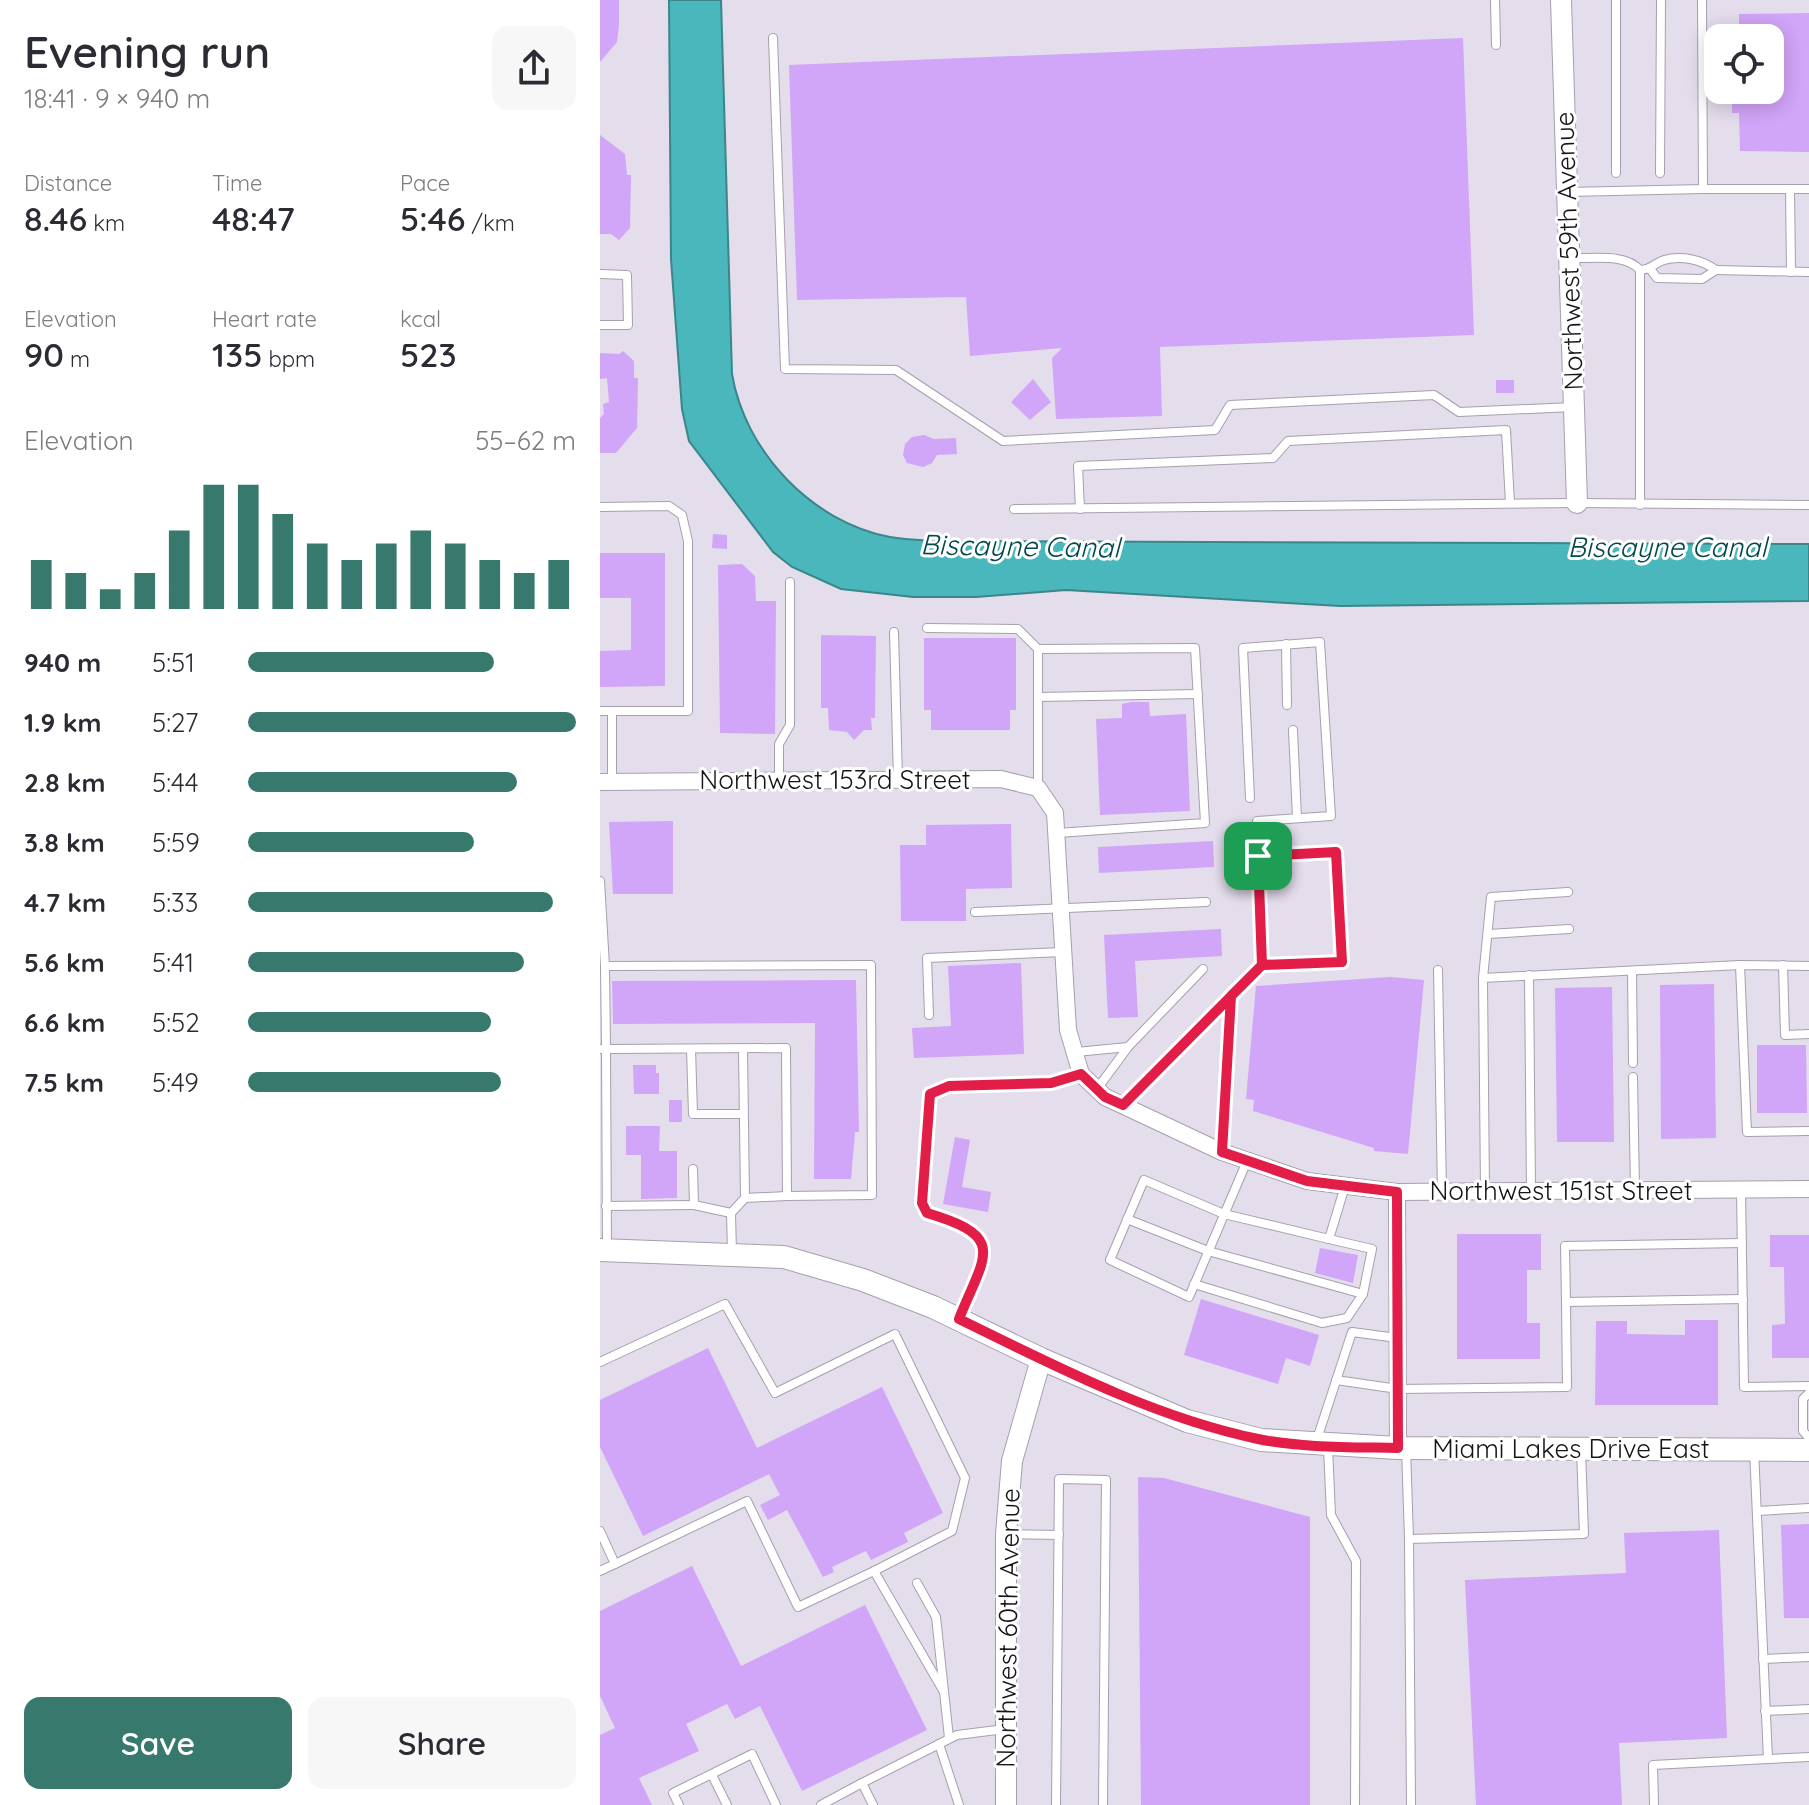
<!DOCTYPE html>
<html lang="en">
<head>
<meta charset="utf-8">
<style>
	body { margin:0; font-family:Quicksand,sans-serif; background:#f7f7f7; color:#2b2b33; height:100vh; display:flex; flex-direction:column; font-size:30px; white-space:nowrap }
	* { box-sizing:border-box; margin:0 }
	p { font-size:26px; color:#7c7c81 }
	.icon { flex:none; width:44px; height:44px; fill:none; stroke:currentColor; stroke-width:2; stroke-linecap:round; stroke-linejoin:round }
	.map { position:relative; flex:1; overflow:hidden }
	.panel { display:flex; flex-direction:column; background:#fff; width:600px }
	.panel>* { flex:none }
	.buttons { position:absolute; left:1104px; top:24px; display:grid; gap:16px }
	.buttons a { display:grid; place-items:center; width:80px; height:80px; border-radius:16px; background:#fff; box-shadow:0 4px 20px #0003; font-size:40px }
	.pin { position:absolute; display:grid; place-items:center; width:68px; height:68px; color:#fff; margin:-34px; border-radius:16px; box-shadow:0 4px 12px #0006 }
	.round { display:grid; place-items:center; flex:none; width:84px; height:84px; border-radius:16px; background:#f7f7f7 }
	.overview { display:flex; align-items:center; justify-content:space-between; height:136px; padding:0 24px }
	h1 { font-size:44px; font-weight:600; line-height:60px }
	.metrics { display:grid; grid-template-columns:repeat(3,1fr); gap:12px; height:136px; padding:8px 24px }
	.metrics div { display:grid; align-content:center }
	.metrics b { font-size:34px; font-weight:600 }
	.metrics small { font-size:22px; font-weight:400 }
	.metrics p { font-size:22px }
	.chart { height:224px; padding:16px 24px }
	.chart p { display:flex; justify-content:space-between }
	.chart svg { width:100%; height:144px; margin-top:8px; stroke:#377a6d; stroke-width:6 }
	.cta { display:flex; gap:16px; margin-top:auto; padding:16px 24px }
	.cta a { flex:1; height:92px; border-radius:16px; background:#377a6d; color:#fff; font-size:32px; font-weight:600; line-height:92px; text-align:center }
	.cta a+a { background:#f7f7f7; color:#2b2b33 }
	ul { padding:0 24px; list-style:none; font-size:26px }
	li { display:grid; grid-template-columns:128px 96px 1fr; align-items:center; height:60px }
	li i { height:20px; border-radius:10px; background:#377a6d }
	main { display:flex; flex:1; min-height:0 }
	.map>svg:first-child { display:block }
	.water { fill:#49b7bb; stroke:#3a868a; stroke-width:2 }
	.building { fill:#d1a5f8 }
	.lines { fill:none; stroke-linecap:round; stroke-linejoin:round }
	.service-casing { stroke:#a69fad; stroke-width:10 }
	.minor-casing { stroke:#a69fad; stroke-width:18 }
	.tertiary-casing { stroke:#a69fad; stroke-width:22 }
	.secondary-casing { stroke:#a69fad; stroke-width:24 }
	.service { stroke:#fff; stroke-width:8 }
	.minor { stroke:#fff; stroke-width:16 }
	.tertiary { stroke:#fff; stroke-width:20 }
	.secondary { stroke:#fff; stroke-width:22 }
	.route-casing { stroke:#fff; stroke-width:16 }
	.route { stroke:#e11d48; stroke-width:10 }
	.labels { text-anchor:middle; stroke-width:6; stroke-linejoin:round; paint-order:stroke }
	.street-label { font-size:26px; fill:#161419; stroke:#fff }
	.water-label { font-size:28px; font-style:italic; fill:#03494b; stroke:#fff }
</style>
</head>
<body>
<main>
<section class="panel">
<div class="overview"><div><h1>Evening run</h1><p>18:41 · 9 × 940 m</p></div><a class="round"><svg class="icon" aria-label="share" viewBox="0 0 24 24"><path d="M12 15V3M7 8l5-5 5 5M5 13v7h14v-7"/></svg></a></div>
<div class="metrics">
<div><p>Distance</p><b>8.46<small> km</small></b></div>
<div><p>Time</p><b>48:47</b></div>
<div><p>Pace</p><b>5:46<small> /km</small></b></div>
</div>
<div class="metrics">
<div><p>Elevation</p><b>90<small> m</small></b></div>
<div><p>Heart rate</p><b>135<small> bpm</small></b></div>
<div><p>kcal</p><b>523</b></div>
</div>
<div class="chart"><p><span>Elevation</span>55–62 m</p>
<svg viewBox="0 0 160 44" preserveAspectRatio="none"><path d="M5 44V29M15 44V33M25 44V38M35 44V33M45 44V20M55 44V6M65 44V6M75 44V15M85 44V24M95 44V29M105 44V24M115 44V20M125 44V24M135 44V29M145 44V33M155 44V29"/></svg>
</div>
<ul>
<li><b>940 m</b>5:51<i style="width:75%"></i></li>
<li><b>1.9 km</b>5:27<i style="width:100%"></i></li>
<li><b>2.8 km</b>5:44<i style="width:82%"></i></li>
<li><b>3.8 km</b>5:59<i style="width:69%"></i></li>
<li><b>4.7 km</b>5:33<i style="width:93%"></i></li>
<li><b>5.6 km</b>5:41<i style="width:84%"></i></li>
<li><b>6.6 km</b>5:52<i style="width:74%"></i></li>
<li><b>7.5 km</b>5:49<i style="width:77%"></i></li>
</ul>
<div class="cta"><a>Save</a><a>Share</a></div>
</section>
<div class="map">
<svg width="1209" height="1805" viewBox="0 0 1209 1805">
	<rect width="100%" height="100%" fill="#e4ddec"/>
	<!-- water -->
	<path class="water" d="M 69,0 L 121,0 L 132,374 C 145,451 211,522 290,537 C 306,540 323,540 340,541 L 1209,544 L 1209,601 L 740,606 L 466,590 L 376,597 L 313,597 L 241,589 L 192,567 L 173,552 L 89,441 L 82,409 L 71,259 Z"/>
	<!-- building -->
	<g class="building">
		<path d="M 0,0 L 19,0 L 19,25 L 17,42 L 0,62 Z"/>
		<path d="M 1209,13 L 1209,152 L 1140,151 L 1139,113 L 1132,113 L 1132,90 L 1170,90 L 1170,38 L 1139,38 L 1139,14 Z"/>
		<path d="M 863,38 L 874,335 L 560,347 L 562,416 L 456,419 L 452,358 L 462,348 L 370,356 L 366,297 L 197,300 L 189,65 Z"/>
		<path d="M 0,135 L 25,154 L 27,175 L 31,175 L 30,228 L 19,240 L 11,234 L 0,234 Z"/>
		<path d="M 23,351 L 34,361 L 34,378 L 38,378 L 37,428 L 16,453 L 0,453 L 0,418 L 4,414 L 3,404 L 9,402 L 7,378 L 0,379 L 0,353 L 19,354 Z"/>
		<path d="M 433,379 L 451,402 L 430,420 L 411,402 Z"/>
		<rect x="896" y="380" width="18" height="13"/>
		<path d="M 324,435 L 334,439 L 356,438 L 357,454 L 337,455 L 332,463 L 323,467 L 307,463 L 303,455 L 305,444 L 312,437 Z"/>
		<path d="M 113,534 L 127,535 L 127,549 L 112,548 Z"/>
		<path d="M 0,553 L 65,553 L 65,686 L 0,687 L 0,651 L 31,650 L 31,598 L 0,598 Z"/>
		<path d="M 142,564 L 155,576 L 156,601 L 176,601 L 175,734 L 120,733 L 118,565 Z"/>
		<path d="M 221,635 L 276,636 L 275,718 L 271,718 L 272,730 L 264,730 L 254,740 L 247,732 L 229,730 L 228,708 L 221,708 Z"/>
		<path d="M 324,638 L 416,638 L 416,710 L 410,710 L 410,730 L 331,730 L 331,710 L 324,710 Z"/>
		<path d="M 531,702 L 549,702 L 550,716 L 586,714 L 590,811 L 500,815 L 496,719 L 522,718 L 522,704 Z"/>
		<path d="M 73,821 L 73,894 L 13,894 L 9,822 Z"/>
		<path d="M 411,824 L 412,888 L 366,889 L 366,921 L 301,921 L 300,845 L 326,845 L 326,825 Z"/>
		<path d="M 613,841 L 614,867 L 499,873 L 498,847 Z"/>
		<path d="M 621,929 L 622,956 L 535,961 L 538,1017 L 508,1018 L 504,935 Z"/>
		<path d="M 421,963 L 424,1054 L 314,1058 L 312,1028 L 351,1026 L 348,966 Z"/>
		<path d="M 790,977 L 824,980 L 808,1154 L 774,1151 L 774,1148 L 653,1111 L 654,1100 L 646,1099 L 656,986 Z"/>
		<path d="M 256,980 L 259,1132 L 255,1132 L 251,1179 L 214,1179 L 215,1023 L 13,1024 L 12,981 Z"/>
		<path d="M 1114,984 L 1116,1138 L 1061,1139 L 1060,985 Z"/>
		<path d="M 1012,987 L 1014,1142 L 957,1142 L 955,988 Z"/>
		<path d="M 1157,1045 L 1206,1045 L 1207,1113 L 1157,1113 Z"/>
		<path d="M 33,1065 L 56,1065 L 56,1073 L 59,1073 L 59,1094 L 34,1094 Z"/>
		<rect x="69" y="1100" width="13" height="22"/>
		<path d="M 26,1126 L 60,1126 L 59,1151 L 77,1151 L 77,1198 L 41,1199 L 41,1155 L 26,1155 Z"/>
		<path d="M 355,1137 L 370,1140 L 362,1187 L 391,1192 L 388,1212 L 343,1204 Z"/>
		<path d="M 857,1234 L 941,1234 L 941,1270 L 927,1270 L 927,1323 L 940,1323 L 940,1359 L 857,1359 Z"/>
		<path d="M 1170,1235 L 1209,1235 L 1209,1358 L 1172,1358 L 1172,1325 L 1185,1324 L 1184,1267 L 1170,1267 Z"/>
		<path d="M 720,1248 L 758,1255 L 753,1283 L 715,1273 Z"/>
		<path d="M 601,1299 L 719,1335 L 710,1366 L 686,1358 L 678,1384 L 584,1355 Z"/>
		<path d="M 1085,1320 L 1118,1320 L 1118,1405 L 995,1405 L 996,1321 L 1027,1321 L 1027,1334 L 1085,1335 Z"/>
		<path d="M 108,1348 L 157,1448 L 282,1387 L 343,1513 L 304,1533 L 308,1542 L 271,1560 L 266,1551 L 232,1567 L 234,1572 L 223,1577 L 187,1510 L 168,1520 L 160,1505 L 180,1495 L 169,1474 L 43,1536 L 0,1447 L 0,1400 Z"/>
		<path d="M 538,1477 L 564,1478 L 710,1517 L 710,1805 L 541,1805 Z"/>
		<path d="M 1209,1524 L 1209,1618 L 1184,1618 L 1181,1525 Z"/>
		<path d="M 1119,1530 L 1127,1738 L 1019,1743 L 1022,1805 L 876,1805 L 865,1580 L 1026,1573 L 1024,1533 Z"/>
		<path d="M 92,1566 L 141,1666 L 265,1605 L 327,1730 L 202,1791 L 160,1706 L 135,1719 L 127,1704 L 86,1724 L 99,1751 L 39,1778 L 52,1805 L 0,1805 L 0,1735 L 15,1728 L 0,1696 L 0,1611 Z"/>
	</g>
	<g class="lines">
		<defs>
			<g id="service">
				<path d="M 895,0 L 896,45"/>
				<path d="M 1016,0 L 1016,173"/>
				<path d="M 1102,0 L 1103,189 L 1209,189"/>
				<path d="M 173,38 L 185,369 L 296,370 L 403,441 L 615,430 L 630,405 L 834,395 L 859,412 L 973,407"/>
				<path d="M 1060,173 L 1061,0"/>
				<path d="M 1190,189 L 1191,272"/>
				<path d="M 968,192 L 1103,189"/>
				<path d="M 972,258 C 993,259 1025,253 1040,270 L 1040,505"/>
				<path d="M 1040,270 C 1051,270 1054,263 1064,260 C 1082,255 1102,260 1116,270 L 1102,279 L 1057,278 L 1051,270"/>
				<path d="M 1116,270 L 1209,272"/>
				<path d="M 0,274 L 27,275 L 28,325 L 0,325"/>
				<path d="M 0,507 L 69,506 L 82,515 L 88,541 L 88,711 L 0,711"/>
				<path d="M 414,509 L 977,503 L 1209,505"/>
				<path d="M 480,509 L 478,466 L 673,458 L 688,441 L 906,430 L 910,503"/>
				<path d="M 327,628 L 418,629 L 438,649"/>
				<path d="M 294,632 L 298,779"/>
				<path d="M 686,644 L 687,705"/>
				<path d="M 438,697 L 598,694"/>
				<path d="M 12,711 L 12,782"/>
				<path d="M 693,730 L 697,818"/>
				<path d="M 179,780 L 179,744 L 190,725 L 190,582"/>
				<path d="M 438,788 L 438,649 L 595,648 L 605,823 L 457,833"/>
				<path d="M 658,856 L 736,852 L 742,962 L 662,965"/>
				<path d="M 0,881 L 5,966"/>
				<path d="M 375,912 L 606,902"/>
				<path d="M 888,934 L 969,929"/>
				<path d="M 1140,965 L 1147,1132 L 1209,1131"/>
				<path d="M 1183,965 L 1185,1035 L 1209,1034"/>
				<path d="M 838,970 L 842,1192"/>
				<path d="M 1032,971 L 1033,1063"/>
				<path d="M 929,975 L 931,1191"/>
				<path d="M 883,978 L 891,897 L 968,892"/>
				<path d="M 329,1015 L 327,958 L 463,952"/>
				<path d="M 0,1049 L 6,1049 L 5,966 L 271,965 L 272,1195 L 187,1196 L 186,1048 L 6,1049 L 7,1250"/>
				<path d="M 91,1049 L 93,1114 L 143,1114"/>
				<path d="M 476,1052 L 528,1047 L 603,969"/>
				<path d="M 1033,1077 L 1035,1190"/>
				<path d="M 497,1089 L 528,1047"/>
				<path d="M 523,1105 L 662,965 L 657,821 L 731,816 L 720,642 L 643,648 L 650,798"/>
				<path d="M 622,1151 L 631,997"/>
				<path d="M 647,1161 L 589,1297 L 510,1260 L 544,1180 L 624,1214 L 729,1239 L 745,1186"/>
				<path d="M 93,1169 L 94,1205 L 131,1213"/>
				<path d="M 1141,1190 L 1144,1387 L 1209,1386"/>
				<path d="M 885,1191 L 883,978 L 1140,965 L 1209,966"/>
				<path d="M 145,1198 L 187,1196"/>
				<path d="M 6,1206 L 94,1205"/>
				<path d="M 527,1219 L 608,1251 L 763,1294 L 747,1318 L 722,1323 L 594,1284"/>
				<path d="M 729,1239 L 772,1249 L 763,1294"/>
				<path d="M 1142,1243 L 965,1246 L 966,1302 L 1143,1299"/>
				<path d="M 132,1253 L 131,1213 L 145,1198 L 143,1049"/>
				<path d="M 360,1317 C 385,1252 407,1237 327,1213 L 322,1203 L 330,1094 L 349,1086 L 451,1083 L 481,1074"/>
				<path d="M 0,1362 L 125,1304 L 175,1393 L 295,1334 L 365,1478 L 352,1531 L 274,1571 L 344,1692"/>
				<path d="M 736,1380 L 798,1389 L 967,1387 L 966,1302"/>
				<path d="M 1209,1393 L 1203,1399 L 1203,1431 L 1209,1438"/>
				<path d="M 717,1439 L 752,1332 L 797,1338"/>
				<path d="M 728,1447 L 731,1515 L 756,1561 L 755,1805"/>
				<path d="M 806,1448 L 809,1539 L 984,1534 L 981,1450"/>
				<path d="M 1154,1450 L 1168,1759 L 1209,1757"/>
				<path d="M 1157,1511 L 1209,1508"/>
				<path d="M 0,1531 L 15,1564 L 0,1571"/>
				<path d="M 407,1534 L 459,1535"/>
				<path d="M 809,1539 L 811,1805"/>
				<path d="M 15,1564 L 147,1501 L 198,1607 L 274,1571"/>
				<path d="M 317,1583 L 336,1617 L 349,1738"/>
				<path d="M 1163,1659 L 1209,1657"/>
				<path d="M 1165,1711 L 1209,1709"/>
				<path d="M 339,1744 L 359,1805"/>
				<path d="M 112,1775 L 127,1805"/>
				<path d="M 79,1805 L 73,1793 L 152,1754 L 176,1805"/>
				<path d="M 221,1805 L 262,1783"/>
				<path d="M 273,1805 L 262,1783 L 357,1735 L 405,1729"/>
				<path d="M 456,1805 L 459,1479 L 506,1480 L 503,1805"/>
				<path d="M 1054,1805 L 1053,1765 L 1168,1759"/>
			</g>
			<g id="minor">
				<path d="M 0,782 L 401,779 L 438,788 L 455,813 L 468,1030 L 481,1074 L 505,1097 L 622,1152 L 707,1181 L 797,1192 L 1209,1189"/>
				<path d="M 797,1192 L 798,1448"/>
			</g>
			<g id="tertiary">
				<path d="M 961,0 L 977,503"/>
				<path d="M 406,1805 L 406,1534 L 412,1461 L 441,1359"/>
			</g>
			<path id="secondary" d="M 0,1250 L 184,1257 L 263,1280 L 333,1307 L 441,1359 L 587,1421 L 661,1440 L 798,1448 L 1209,1450"/>
		</defs>
		<!-- service casing -->
		<use href="#service" class="service-casing"/>
		<!-- minor casing -->
		<use href="#minor" class="minor-casing"/>
		<!-- tertiary casing -->
		<use href="#tertiary" class="tertiary-casing"/>
		<!-- secondary casing -->
		<use href="#secondary" class="secondary-casing"/>
		<!-- service -->
		<use href="#service" class="service"/>
		<!-- minor -->
		<use href="#minor" class="minor"/>
		<!-- tertiary -->
		<use href="#tertiary" class="tertiary"/>
		<!-- secondary -->
		<use href="#secondary" class="secondary"/>
	</g>
	<g class="lines">
		<defs>
			<path id="route" d="M 658,856 L 662,965 L 523,1105 L 505,1097 L 481,1074 L 451,1083 L 349,1086 L 330,1094 L 322,1203 L 327,1213 C 408,1237 385,1254 359,1319 C 455,1366 553,1417 658,1439 C 703,1448 752,1447 798,1448 L 797,1192 L 707,1181 L 622,1152 L 631,996 L 662,965 L 742,962 L 736,852 L 658,856"/>
		</defs>
		<!-- route casing -->
		<use href="#route" class="route-casing"/>
		<!-- route -->
		<use href="#route" class="route"/>
	</g>
	<g class="labels">
		<!-- street labels -->
		<g class="street-label">
			<text transform="translate(969 251) rotate(-92)" y="9">Northwest 59th Avenue</text>
			<text x="235" y="789">Northwest 153rd Street</text>
			<text x="961" y="1200">Northwest 151st Street</text>
			<text x="971" y="1458">Miami Lakes Drive East</text>
			<text transform="translate(408 1628) rotate(-89)" y="9">Northwest 60th Avenue</text>
		</g>
		<!-- water labels -->
		<g class="water-label">
			<text transform="translate(420 546) rotate(1)" y="10">Biscayne Canal</text>
			<text x="1067" y="557">Biscayne Canal</text>
		</g>
	</g>
</svg>
<div class="buttons">
<a><svg class="icon" aria-label="locate" viewBox="0 0 24 24"><circle cx="12" cy="12" r="6"/><path d="M12 2v4M12 18v4M2 12h4M18 12h4"/></svg></a>
</div>
<div class="pin" style="left:658px;top:856px;background:#1e9e55"><svg class="icon" aria-label="arrive" viewBox="0 0 24 24"><path d="M6 21V4h12l-3 4 3 4H6"/></svg></div>
</div>
</main>
</body>
</html>
